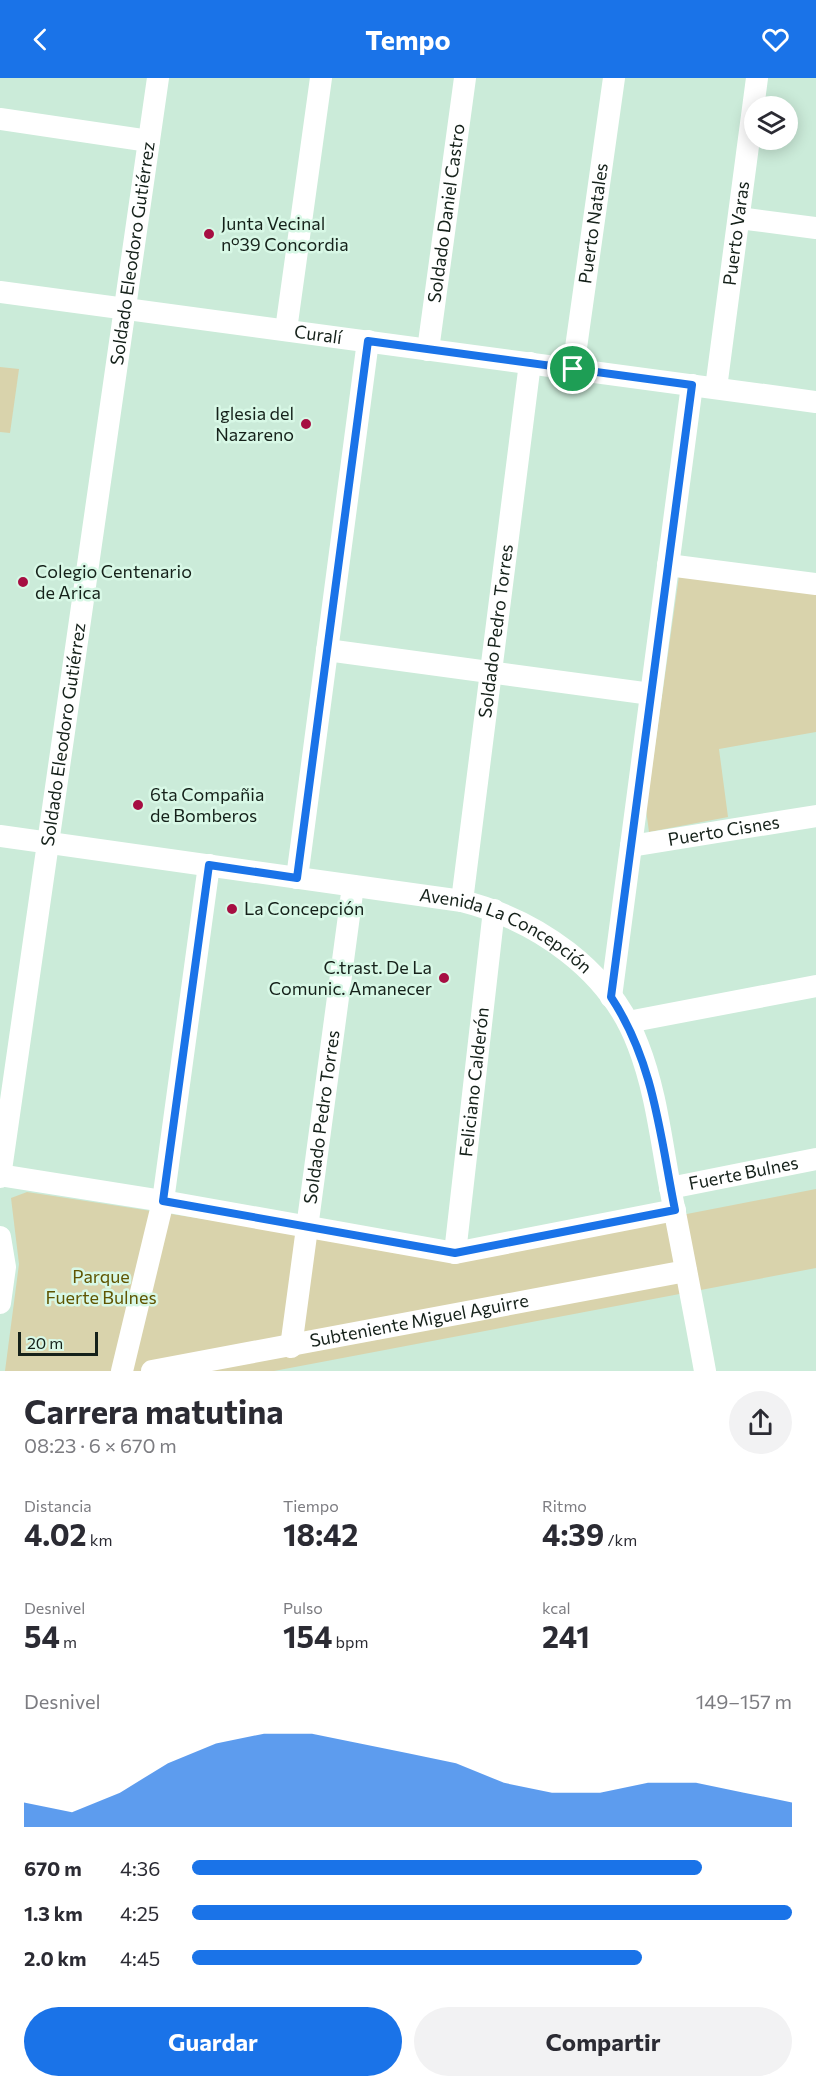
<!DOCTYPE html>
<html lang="es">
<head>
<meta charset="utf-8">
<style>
	body { margin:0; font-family:Commissioner,sans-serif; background:#f2f2f3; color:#2b2b33; height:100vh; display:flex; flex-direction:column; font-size:22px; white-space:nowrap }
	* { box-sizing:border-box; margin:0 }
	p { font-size:20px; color:#7c7c81 }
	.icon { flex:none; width:33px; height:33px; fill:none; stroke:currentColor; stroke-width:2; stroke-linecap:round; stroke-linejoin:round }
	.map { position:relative; height:1293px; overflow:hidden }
	.details { display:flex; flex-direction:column; background:#fff; flex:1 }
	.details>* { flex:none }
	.controls { position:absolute; left:744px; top:18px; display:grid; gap:12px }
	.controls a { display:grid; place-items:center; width:54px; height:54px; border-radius:50%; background:#fff; box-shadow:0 3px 15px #0003; font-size:30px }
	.scale { position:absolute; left:18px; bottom:15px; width:80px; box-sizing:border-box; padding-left:6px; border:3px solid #15211a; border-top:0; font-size:16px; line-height:21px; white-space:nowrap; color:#15211a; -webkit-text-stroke:4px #d8f8e6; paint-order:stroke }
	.pin { position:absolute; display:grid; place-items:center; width:51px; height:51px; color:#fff; margin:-26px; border:3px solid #fff; border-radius:50%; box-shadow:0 2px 6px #0007 }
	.round { display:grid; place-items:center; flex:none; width:63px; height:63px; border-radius:32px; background:#f2f2f3 }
	.headline { display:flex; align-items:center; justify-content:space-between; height:102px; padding:0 24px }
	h1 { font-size:33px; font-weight:700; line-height:45px }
	.figures { display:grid; grid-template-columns:repeat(3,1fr); gap:9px; height:102px; padding:6px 24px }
	.figures div { display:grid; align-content:center }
	.figures b { font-size:30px; font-weight:700 }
	.figures small { font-size:16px; font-weight:400 }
	.figures p { font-size:16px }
	.chart { height:168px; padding:12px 24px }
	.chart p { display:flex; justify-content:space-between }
	.chart svg { width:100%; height:108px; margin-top:6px; fill:#1a73e8; opacity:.7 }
	.primary-button { display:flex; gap:12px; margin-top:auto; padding:12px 24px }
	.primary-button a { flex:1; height:69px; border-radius:36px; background:#1a73e8; color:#fff; font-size:24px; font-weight:700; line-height:69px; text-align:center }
	.primary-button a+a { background:#f2f2f3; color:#2b2b33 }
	ul { padding:0 24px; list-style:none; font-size:20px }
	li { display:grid; grid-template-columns:96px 72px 1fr; align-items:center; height:45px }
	li i { height:15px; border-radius:8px; background:#1a73e8 }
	header { display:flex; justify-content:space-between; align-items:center; height:78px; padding:0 24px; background:#1a73e8; color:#fff; font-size:27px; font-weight:700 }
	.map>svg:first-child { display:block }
	.green { fill:#d9d3ac }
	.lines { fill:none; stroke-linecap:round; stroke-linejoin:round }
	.street { stroke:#fff; stroke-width:22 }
	.route-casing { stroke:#fff; stroke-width:12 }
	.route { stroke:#1a73e8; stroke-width:8 }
	.poi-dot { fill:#a60e42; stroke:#d8f8e6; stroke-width:2 }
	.labels { text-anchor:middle; stroke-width:5; stroke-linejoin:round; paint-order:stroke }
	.street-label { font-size:18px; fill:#15211a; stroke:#d8f8e6 }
	.poi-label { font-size:18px; fill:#15211a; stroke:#d8f8e6; text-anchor:start }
	.park-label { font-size:18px; fill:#5f5401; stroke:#d8f8e6 }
</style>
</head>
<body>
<header><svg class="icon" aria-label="back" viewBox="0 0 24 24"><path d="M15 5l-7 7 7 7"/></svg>Tempo<svg class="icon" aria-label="heart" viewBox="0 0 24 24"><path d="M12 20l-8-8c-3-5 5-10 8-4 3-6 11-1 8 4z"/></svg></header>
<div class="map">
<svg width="816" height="1293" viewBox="0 0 816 1293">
	<rect width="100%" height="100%" fill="#cbebd9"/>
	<!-- green -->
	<g class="green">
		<path d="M 0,289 L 19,291 L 10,355 L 0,354 Z"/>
		<path d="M 679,498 L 816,516 L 816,654 L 719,671 L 728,739 L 649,754 L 646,732 Z"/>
		<path d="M 816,1111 L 816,1190 L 274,1293 L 5,1293 L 19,1186 L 11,1120 L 27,1114 L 460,1180 Z"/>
	</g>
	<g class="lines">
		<!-- street -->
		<g class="street">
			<path d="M 0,41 L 149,63"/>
			<path d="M 739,140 L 816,150"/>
			<path id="s1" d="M 0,214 L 816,324"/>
			<path d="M 286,252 L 321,0"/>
			<path id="s2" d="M 428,272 L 465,0"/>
			<path id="s3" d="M 573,291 L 614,0"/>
			<path id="s4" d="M 716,310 L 757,0"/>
			<path d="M 668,487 L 816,506"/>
			<path d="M 327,572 L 651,616"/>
			<path id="s5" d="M 0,758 L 462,823 C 537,842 610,892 638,967 C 656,1013 661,1062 670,1109 C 682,1171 694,1232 705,1293"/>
			<path id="s6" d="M 631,768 L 816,738"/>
			<path d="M 297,800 L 368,263"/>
			<path id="s7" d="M 462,823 L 530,285"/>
			<path d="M 611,919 L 692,307"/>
			<path d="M 628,944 L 816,908"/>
			<path d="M 0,1097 L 163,1123 L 455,1175 L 675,1132"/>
			<path id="s8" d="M 0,1099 L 158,0"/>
			<path id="s9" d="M 670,1110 L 816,1081"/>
			<path d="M 0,1159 L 5,1189 L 0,1225"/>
			<path id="s10" d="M 455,1175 L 494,832"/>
			<path id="s11" d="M 291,1269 L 353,808"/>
			<path d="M 122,1293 L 163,1123 L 209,787"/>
			<path id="s12" d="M 152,1293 L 686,1193"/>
		</g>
	</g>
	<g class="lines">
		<defs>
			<path id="route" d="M 368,263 L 692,307 L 611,919 C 654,984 660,1057 675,1132 L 455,1175 L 163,1123 L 209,787 L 297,800 Z"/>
		</defs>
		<!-- route casing -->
		<use href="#route" class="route-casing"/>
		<!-- route -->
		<use href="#route" class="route"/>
	</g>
	<!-- markers -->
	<g class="poi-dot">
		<circle cx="209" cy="156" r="6"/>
		<circle cx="306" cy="346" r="6"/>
		<circle cx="23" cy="504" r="6"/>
		<circle cx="138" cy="727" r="6"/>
		<circle cx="232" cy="831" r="6"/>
		<circle cx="444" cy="900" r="6"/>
	</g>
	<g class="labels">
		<!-- street labels -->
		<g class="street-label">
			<text dy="6" stroke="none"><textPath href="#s2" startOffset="138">Soldado Daniel Castro</textPath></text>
			<text dy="6" stroke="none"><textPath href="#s3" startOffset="147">Puerto Natales</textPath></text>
			<text dy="6" stroke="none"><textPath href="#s4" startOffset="156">Puerto Varas</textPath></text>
			<text dy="6" stroke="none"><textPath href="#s8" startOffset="933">Soldado Eleodoro Gutiérrez</textPath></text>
			<text dy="6" stroke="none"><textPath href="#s1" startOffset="321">Curalí</textPath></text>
			<text dy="6" stroke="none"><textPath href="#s7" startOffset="272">Soldado Pedro Torres</textPath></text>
			<text dy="6" stroke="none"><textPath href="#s8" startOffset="447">Soldado Eleodoro Gutiérrez</textPath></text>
			<text dy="6" stroke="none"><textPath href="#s6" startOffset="94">Puerto Cisnes</textPath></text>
			<text dy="6" stroke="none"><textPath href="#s5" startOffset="518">Avenida La Concepción</textPath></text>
			<text dy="6" stroke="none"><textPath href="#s10" startOffset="172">Feliciano Calderón</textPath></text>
			<text dy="6" stroke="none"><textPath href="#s11" startOffset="232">Soldado Pedro Torres</textPath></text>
			<text dy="6" stroke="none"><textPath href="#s9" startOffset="75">Fuerte Bulnes</textPath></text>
			<text dy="6" stroke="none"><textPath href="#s12" startOffset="272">Subteniente Miguel Aguirre</textPath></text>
		</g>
		<!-- poi labels -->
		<g class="poi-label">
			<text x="221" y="152">Junta Vecinal<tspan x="221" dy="21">n°39 Concordia</tspan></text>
			<text x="294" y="342" text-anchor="end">Iglesia del<tspan x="294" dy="21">Nazareno</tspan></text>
			<text x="35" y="500">Colegio Centenario<tspan x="35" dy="21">de Arica</tspan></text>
			<text x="150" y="723">6ta Compañia<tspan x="150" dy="21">de Bomberos</tspan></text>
			<text x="244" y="837">La Concepción</text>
			<text x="432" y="896" text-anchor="end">C.trast. De La<tspan x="432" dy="21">Comunic. Amanecer</tspan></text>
		</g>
		<!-- park labels -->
		<g class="park-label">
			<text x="101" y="1205">Parque<tspan x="101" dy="21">Fuerte Bulnes</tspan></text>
		</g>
	</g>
</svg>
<div class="controls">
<a><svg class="icon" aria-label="layers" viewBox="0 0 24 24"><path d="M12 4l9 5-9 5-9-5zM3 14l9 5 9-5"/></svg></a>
</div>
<div class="scale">20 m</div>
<div class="pin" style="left:573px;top:291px;background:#1e9e55"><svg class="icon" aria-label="arrive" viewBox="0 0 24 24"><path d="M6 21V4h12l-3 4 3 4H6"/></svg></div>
</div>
<section class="details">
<div class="headline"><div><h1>Carrera matutina</h1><p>08:23 · 6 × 670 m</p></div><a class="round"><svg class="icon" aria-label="share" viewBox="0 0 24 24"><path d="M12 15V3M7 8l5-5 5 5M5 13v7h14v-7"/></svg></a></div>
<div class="figures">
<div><p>Distancia</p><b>4.02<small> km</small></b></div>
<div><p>Tiempo</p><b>18:42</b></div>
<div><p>Ritmo</p><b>4:39<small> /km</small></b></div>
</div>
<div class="figures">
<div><p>Desnivel</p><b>54<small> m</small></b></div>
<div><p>Pulso</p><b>154<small> bpm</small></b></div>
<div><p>kcal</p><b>241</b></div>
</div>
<div class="chart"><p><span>Desnivel</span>149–157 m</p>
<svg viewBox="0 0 160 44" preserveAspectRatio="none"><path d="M0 44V34L10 38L20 30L30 18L40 10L50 6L60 6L70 10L80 14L90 18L100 26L110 30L120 30L130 26L140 26L150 30L160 34V44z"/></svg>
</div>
<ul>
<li><b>670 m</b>4:36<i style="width:85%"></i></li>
<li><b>1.3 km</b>4:25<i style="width:100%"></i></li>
<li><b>2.0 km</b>4:45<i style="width:75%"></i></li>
</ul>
<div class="primary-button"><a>Guardar</a><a>Compartir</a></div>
</section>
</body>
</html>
